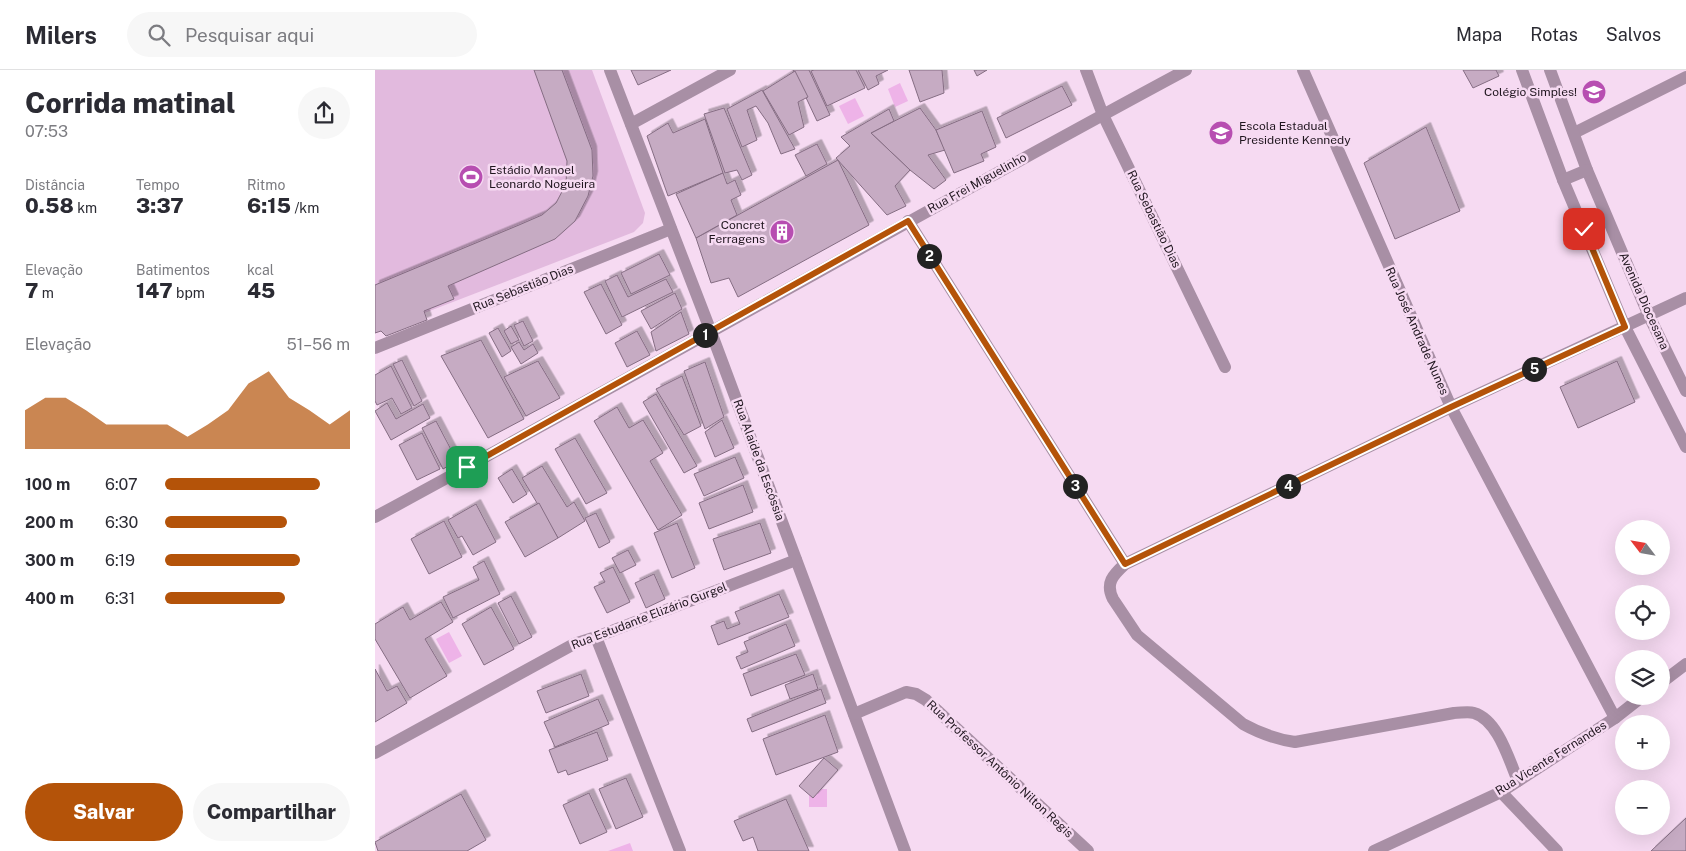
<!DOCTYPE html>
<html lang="pt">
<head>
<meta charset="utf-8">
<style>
	body { margin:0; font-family:"Public Sans",sans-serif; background:#f7f7f7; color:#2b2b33; height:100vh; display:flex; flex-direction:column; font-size:19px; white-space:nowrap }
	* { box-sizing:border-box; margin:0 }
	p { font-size:16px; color:#7c7c81 }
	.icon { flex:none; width:28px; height:28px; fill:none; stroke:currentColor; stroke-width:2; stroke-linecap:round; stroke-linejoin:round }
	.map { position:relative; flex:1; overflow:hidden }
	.drawer { display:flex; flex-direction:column; background:#fff; width:375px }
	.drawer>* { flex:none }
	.needle { width:32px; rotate:301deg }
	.buttons { position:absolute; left:1240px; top:450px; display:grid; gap:10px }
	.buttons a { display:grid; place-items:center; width:55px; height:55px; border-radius:50%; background:#fff; box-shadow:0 5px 20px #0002; font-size:25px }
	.pin { position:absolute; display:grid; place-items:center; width:42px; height:42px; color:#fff; margin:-21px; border-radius:10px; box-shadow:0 2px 8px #0006 }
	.km { position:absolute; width:25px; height:25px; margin:-12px; border-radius:50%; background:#222; color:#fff; font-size:14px; line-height:25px; text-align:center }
	.round { display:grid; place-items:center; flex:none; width:52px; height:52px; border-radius:26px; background:#f7f7f7 }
	.headline { display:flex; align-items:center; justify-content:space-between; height:85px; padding:0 25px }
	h1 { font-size:28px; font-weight:800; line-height:38px }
	.stats { display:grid; grid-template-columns:repeat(3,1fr); gap:8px; height:85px; padding:5px 25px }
	.stats div { display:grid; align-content:center }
	.stats b { font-size:21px; font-weight:800 }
	.stats small { font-size:14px; font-weight:400 }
	.stats p { font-size:14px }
	.chart { height:140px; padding:10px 25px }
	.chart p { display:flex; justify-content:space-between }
	.chart svg { width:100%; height:90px; margin-top:5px; fill:#b45309; opacity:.7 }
	.cta { display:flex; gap:10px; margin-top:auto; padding:10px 25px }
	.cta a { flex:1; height:58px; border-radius:30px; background:#b45309; color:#fff; font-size:20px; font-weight:800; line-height:58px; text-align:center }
	.cta a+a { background:#f7f7f7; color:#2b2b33 }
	ul { padding:0 25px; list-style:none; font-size:16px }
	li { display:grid; grid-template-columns:80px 60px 1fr; align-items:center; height:38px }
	li i { height:12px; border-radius:6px; background:#b45309 }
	header { display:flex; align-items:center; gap:30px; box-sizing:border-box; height:70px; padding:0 25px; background:#fff; border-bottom:1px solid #e1e1e2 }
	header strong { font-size:24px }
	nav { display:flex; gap:28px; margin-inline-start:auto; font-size:18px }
	.search { width:350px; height:45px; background:#f7f7f7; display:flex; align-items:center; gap:12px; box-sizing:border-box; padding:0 18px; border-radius:28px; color:#7c7c81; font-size:19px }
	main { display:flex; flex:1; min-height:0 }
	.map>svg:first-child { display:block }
	.green { fill:#e2bade }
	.water { fill:#eeb3e8 }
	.building { fill:#c6abc3; stroke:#856d83; filter:url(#shadow) }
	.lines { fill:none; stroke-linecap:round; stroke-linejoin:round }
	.minor { stroke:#a88fa5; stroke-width:12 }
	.tertiary { stroke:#a88fa5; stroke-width:12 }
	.route-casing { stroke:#fff; stroke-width:10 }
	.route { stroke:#b45309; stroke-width:6 }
	.labels { text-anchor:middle; stroke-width:5; stroke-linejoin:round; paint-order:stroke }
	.poi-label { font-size:12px; fill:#20161f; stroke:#f6daf2; text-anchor:end }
	.street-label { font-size:12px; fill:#20161f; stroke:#f6daf2 }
</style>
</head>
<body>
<header>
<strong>Milers</strong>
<div class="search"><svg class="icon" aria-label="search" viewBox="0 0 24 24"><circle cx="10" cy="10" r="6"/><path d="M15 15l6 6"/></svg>Pesquisar aqui</div>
<nav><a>Mapa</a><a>Rotas</a><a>Salvos</a></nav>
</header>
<main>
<section class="drawer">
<div class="headline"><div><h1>Corrida matinal</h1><p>07:53</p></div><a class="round"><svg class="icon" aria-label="share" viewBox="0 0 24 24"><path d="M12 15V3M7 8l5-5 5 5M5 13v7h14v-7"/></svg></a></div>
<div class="stats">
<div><p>Distância</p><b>0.58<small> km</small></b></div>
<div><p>Tempo</p><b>3:37</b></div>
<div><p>Ritmo</p><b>6:15<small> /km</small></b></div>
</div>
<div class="stats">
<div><p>Elevação</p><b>7<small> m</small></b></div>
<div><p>Batimentos</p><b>147<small> bpm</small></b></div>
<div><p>kcal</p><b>45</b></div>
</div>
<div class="chart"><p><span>Elevação</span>51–56 m</p>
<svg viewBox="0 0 160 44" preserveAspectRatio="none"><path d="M0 44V25L10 19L20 19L30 25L40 32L50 32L60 32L70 32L80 38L90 32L100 25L110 12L120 6L130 19L140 25L150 32L160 25V44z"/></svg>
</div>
<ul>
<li><b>100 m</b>6:07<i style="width:84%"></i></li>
<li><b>200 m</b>6:30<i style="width:66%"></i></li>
<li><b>300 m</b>6:19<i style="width:73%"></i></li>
<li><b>400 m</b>6:31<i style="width:65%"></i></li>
</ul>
<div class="cta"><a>Salvar</a><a>Compartilhar</a></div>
</section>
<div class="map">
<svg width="1311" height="781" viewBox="0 0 1311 781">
	<defs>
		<filter id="shadow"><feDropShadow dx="4.5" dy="-4.5" stdDeviation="0" flood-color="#0004"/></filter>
	</defs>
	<rect width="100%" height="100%" fill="#f6daf2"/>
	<!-- green -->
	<path class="green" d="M 0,0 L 217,0 L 270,143 L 268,153 L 259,162 L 0,262 Z"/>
	<!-- water -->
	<g class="water">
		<path d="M 525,13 L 533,31 L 520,37 L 513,19 Z"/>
		<path d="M 480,28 L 489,46 L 473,54 L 464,36 Z"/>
		<path d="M 74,562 L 87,586 L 74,593 L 61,569 Z"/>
		<rect x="434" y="719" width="18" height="18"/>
		<path d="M 255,773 L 258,781 L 233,781 Z"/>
	</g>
	<!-- building -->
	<g class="building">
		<path d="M 159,0 L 187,0 L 217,80 L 218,106 L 213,126 L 200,151 L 180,169 L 73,216 L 79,229 L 49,241 L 52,250 L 11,266 L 6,261 L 0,263 L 0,215 L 144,155 L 167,145 L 181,133 L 191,114 L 192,91 Z"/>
		<path d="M 256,0 L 296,0 L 263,15 Z"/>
		<path d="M 418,0 L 434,0 L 455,45 L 442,51 Z"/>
		<path d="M 439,0 L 481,0 L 490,18 L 452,36 L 436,1 Z"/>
		<path d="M 483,0 L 513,0 L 501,6 L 504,14 L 493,20 Z"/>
		<path d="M 534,0 L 567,0 L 569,23 L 545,32 Z"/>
		<path d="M 599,0 L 612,0 L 602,6 Z"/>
		<path d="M 1088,0 L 1121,0 L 1124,6 L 1098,18 Z"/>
		<path d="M 420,1 L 433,27 L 423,32 L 429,57 L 414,65 L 388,21 Z"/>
		<path d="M 687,16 L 697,35 L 631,68 L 622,48 Z"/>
		<path d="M 387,20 L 420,79 L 406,84 L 393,53 L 381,36 L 372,40 L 382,70 L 367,77 L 352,39 Z"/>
		<path d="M 349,38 L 377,105 L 367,110 L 362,100 L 350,103 L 329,44 Z"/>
		<path d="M 545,38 L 561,60 L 570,80 L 553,85 L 571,110 L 559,119 L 535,100 L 496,63 Z"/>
		<path d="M 514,39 L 519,51 L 496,63 L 535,100 L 520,116 L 531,136 L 512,145 L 461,88 L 475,76 L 466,67 Z"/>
		<path d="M 607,41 L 621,77 L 606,84 L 609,91 L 579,103 L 561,60 Z"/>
		<path d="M 330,49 L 348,103 L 293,126 L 272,66 L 293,53 L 298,63 Z"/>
		<path d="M 1051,57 L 1085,141 L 1020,169 L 989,93 Z"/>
		<path d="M 442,74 L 452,94 L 431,106 L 420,85 Z"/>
		<path d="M 463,90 L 494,155 L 363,227 L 354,208 L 336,213 L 321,168 Z"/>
		<path d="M 348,103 L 352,114 L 360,110 L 366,125 L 356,130 L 362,145 L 321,168 L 301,124 Z"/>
		<path d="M 284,184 L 295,205 L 256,224 L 246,203 Z"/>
		<path d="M 242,205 L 253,227 L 291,209 L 298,222 L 247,247 L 230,211 Z"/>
		<path d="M 226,214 L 247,255 L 231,264 L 209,222 Z"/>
		<path d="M 300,223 L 307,239 L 276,259 L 266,241 Z"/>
		<path d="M 306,242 L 314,264 L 281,281 L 276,262 Z"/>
		<path d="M 148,251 L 158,271 L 149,276 L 139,255 Z"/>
		<path d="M 136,256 L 144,270 L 136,274 L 129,261 Z"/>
		<path d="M 123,258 L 136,281 L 127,287 L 114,263 Z"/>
		<path d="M 262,261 L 275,285 L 252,297 L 240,273 Z"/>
		<path d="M 106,270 L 149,349 L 113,368 L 66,286 Z"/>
		<path d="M 144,272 L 149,280 L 158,274 L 163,283 L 146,294 L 136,277 Z"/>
		<path d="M 27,290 L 47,331 L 39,336 L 18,294 Z"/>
		<path d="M 163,291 L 185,328 L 151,346 L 129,307 Z"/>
		<path d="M 1242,291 L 1260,332 L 1203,358 L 1185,317 Z"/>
		<path d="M 330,292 L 349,347 L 330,359 L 309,301 Z"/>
		<path d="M 16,296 L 37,338 L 26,344 L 17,328 L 2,335 L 0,331 L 0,305 Z"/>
		<path d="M 307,306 L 326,356 L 309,365 L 281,319 Z"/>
		<path d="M 281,324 L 322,396 L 309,403 L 268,332 Z"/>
		<path d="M 12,333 L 21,349 L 48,334 L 55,348 L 16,370 L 0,341 Z"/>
		<path d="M 242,337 L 254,358 L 268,350 L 288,383 L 275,391 L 307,445 L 283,460 L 219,351 Z"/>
		<path d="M 347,350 L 359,378 L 340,387 L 330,362 Z"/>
		<path d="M 61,351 L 82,391 L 68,399 L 47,358 Z"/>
		<path d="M 47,363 L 65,399 L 42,410 L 24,375 Z"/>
		<path d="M 200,368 L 232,423 L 211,434 L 180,379 Z"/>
		<path d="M 360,387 L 369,408 L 329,426 L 319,404 Z"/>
		<path d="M 167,396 L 192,437 L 199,432 L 210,451 L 183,468 L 147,408 Z"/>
		<path d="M 137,399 L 152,424 L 138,433 L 123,408 Z"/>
		<path d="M 368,415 L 378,442 L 334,459 L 324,433 Z"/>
		<path d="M 164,433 L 183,468 L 150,487 L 130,452 Z"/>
		<path d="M 101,434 L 121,472 L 98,485 L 87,466 L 83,468 L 73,450 Z"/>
		<path d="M 221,443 L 235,472 L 224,478 L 210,448 Z"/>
		<path d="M 69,451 L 87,487 L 54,504 L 36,469 Z"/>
		<path d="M 302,453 L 320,498 L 297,508 L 279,463 Z"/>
		<path d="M 385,453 L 396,483 L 349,500 L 338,469 Z"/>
		<path d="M 253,480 L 261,495 L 245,503 L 237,488 Z"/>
		<path d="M 109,491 L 125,524 L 78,548 L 68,527 L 104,510 L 98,497 Z"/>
		<path d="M 238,497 L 255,532 L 232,543 L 219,517 L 230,512 L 225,503 Z"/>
		<path d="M 279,504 L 290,529 L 271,538 L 260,513 Z"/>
		<path d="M 404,524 L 414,547 L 343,575 L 336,556 L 349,551 L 352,559 L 365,554 L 360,542 Z"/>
		<path d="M 136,526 L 157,567 L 144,574 L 123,533 Z"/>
		<path d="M 66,532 L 78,552 L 50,569 L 72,606 L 35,628 L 0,569 L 0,554 L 28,537 L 35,550 Z"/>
		<path d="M 116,537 L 139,579 L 109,595 L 87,554 Z"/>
		<path d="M 411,554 L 420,576 L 366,599 L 361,587 L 373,582 L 369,572 Z"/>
		<path d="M 421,584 L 430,605 L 376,626 L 368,604 Z"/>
		<path d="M 0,599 L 12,621 L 22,616 L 32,633 L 0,652 Z"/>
		<path d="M 206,604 L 214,626 L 171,643 L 162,621 Z"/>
		<path d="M 438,604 L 443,619 L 415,629 L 410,615 Z"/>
		<path d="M 446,619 L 451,633 L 377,662 L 372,649 Z"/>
		<path d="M 223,629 L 234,654 L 180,677 L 169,652 Z"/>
		<path d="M 450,645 L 463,682 L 401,705 L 388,669 Z"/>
		<path d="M 222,662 L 233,690 L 193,705 L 191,700 L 183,703 L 174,680 Z"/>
		<path d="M 449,688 L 463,700 L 438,728 L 424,716 Z"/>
		<path d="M 251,708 L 268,747 L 241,759 L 224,719 Z"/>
		<path d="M 214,723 L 232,762 L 205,774 L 188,735 Z"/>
		<path d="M 86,724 L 111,770 L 92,781 L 3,781 L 0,772 Z"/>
		<path d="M 411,729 L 434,781 L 383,781 L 378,767 L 368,771 L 359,751 Z"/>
		<path d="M 1311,748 L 1311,781 L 1276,781 Z"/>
	</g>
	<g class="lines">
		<!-- minor -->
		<g class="minor">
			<path d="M 235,0 L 336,262 L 530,781"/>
			<path d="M 711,0 L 728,45 L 850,297"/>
			<path d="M 928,0 L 1076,337 L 1240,648"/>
			<path d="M 256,54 L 355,0"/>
			<path d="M 1199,63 L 1311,7"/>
			<path d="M 533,151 L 750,494"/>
			<path d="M 0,278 L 296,159"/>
			<path d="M 0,447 C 272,300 539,146 811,0"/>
			<path d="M 221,567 L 305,781"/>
			<path d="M 1286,613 L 1311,594"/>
			<path d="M 479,644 L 531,622 L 541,624 L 551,630 L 713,781"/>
			<path d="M 0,683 L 199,574 L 221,567 L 421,490"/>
			<path d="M 1143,711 C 1134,690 1123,650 1099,643 C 1093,641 1086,643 1079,643 L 920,672 C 900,669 886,664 868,654 L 762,565 L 738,529 C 730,513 738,505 750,494 L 1076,337 L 1311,228"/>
			<path d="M 1126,722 L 1182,781"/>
			<path d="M 999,781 L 1126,722 L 1240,648 L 1268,626"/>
		</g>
		<!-- tertiary -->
		<g class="tertiary">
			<path d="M 1147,0 L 1188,110 L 1250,257 L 1311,377"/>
			<path d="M 1175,0 L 1212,100 L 1274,246 L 1311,321"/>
			<path d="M 1188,110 L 1212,100"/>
		</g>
	</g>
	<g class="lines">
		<defs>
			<path id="route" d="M 92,397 L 533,151 L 750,494 L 1076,337 L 1250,257 L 1209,159"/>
		</defs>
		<!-- route casing -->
		<use href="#route" class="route-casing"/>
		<!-- route -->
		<use href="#route" class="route"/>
	</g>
	<!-- icons -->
	<defs>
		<symbol id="school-disc" viewBox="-11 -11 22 22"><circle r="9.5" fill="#b74eb1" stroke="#f6daf2"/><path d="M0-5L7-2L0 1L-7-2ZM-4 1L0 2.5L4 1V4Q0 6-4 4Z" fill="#fff"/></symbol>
		<symbol id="stadium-disc" viewBox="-11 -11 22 22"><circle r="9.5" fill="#b74eb1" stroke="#f6daf2"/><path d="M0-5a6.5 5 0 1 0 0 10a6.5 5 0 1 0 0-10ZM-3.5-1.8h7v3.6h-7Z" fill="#fff"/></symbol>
		<symbol id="building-disc" viewBox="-11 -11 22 22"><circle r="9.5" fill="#b74eb1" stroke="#f6daf2"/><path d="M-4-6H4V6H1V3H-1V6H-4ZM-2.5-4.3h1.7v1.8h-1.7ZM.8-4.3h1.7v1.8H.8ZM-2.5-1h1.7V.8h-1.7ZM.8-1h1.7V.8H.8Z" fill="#fff"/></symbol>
	</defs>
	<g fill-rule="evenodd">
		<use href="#school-disc" x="1205" y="8" width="28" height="28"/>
		<use href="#school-disc" x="832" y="49" width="28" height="28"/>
		<use href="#stadium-disc" x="82" y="93" width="28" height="28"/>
		<use href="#building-disc" x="393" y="148" width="28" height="28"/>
	</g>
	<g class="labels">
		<!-- poi labels -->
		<g class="poi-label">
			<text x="1202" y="26">Colégio Simples!</text>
			<text x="864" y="60" text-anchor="start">Escola Estadual<tspan x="864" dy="14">Presidente Kennedy</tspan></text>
			<text x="114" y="104" text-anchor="start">Estádio Manoel<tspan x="114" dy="14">Leonardo Nogueira</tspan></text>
			<text x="390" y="159">Concret<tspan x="390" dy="14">Ferragens</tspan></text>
		</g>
		<!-- street labels -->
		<g class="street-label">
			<text transform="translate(602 113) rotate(-29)" y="4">Rua Frei Miguelinho</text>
			<text transform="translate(779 149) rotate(64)" y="4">Rua Sebastião Dias</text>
			<text transform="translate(148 218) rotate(-22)" y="4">Rua Sebastião Dias</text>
			<text transform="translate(1269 231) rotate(66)" y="4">Avenida Diocesana</text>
			<text transform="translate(1042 261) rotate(66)" y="4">Rua José Andrade Nunes</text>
			<text transform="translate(384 390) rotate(70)" y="4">Rua Alaide da Escóssia</text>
			<text transform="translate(274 546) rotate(-21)" y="4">Rua Estudante Elizário Gurgel</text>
			<text transform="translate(1176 688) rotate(-32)" y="4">Rua Vicente Fernandes</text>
			<text transform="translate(625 699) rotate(43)" y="4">Rua Professor Antônio Nilton Regis</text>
		</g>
	</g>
</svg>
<div class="buttons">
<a><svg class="needle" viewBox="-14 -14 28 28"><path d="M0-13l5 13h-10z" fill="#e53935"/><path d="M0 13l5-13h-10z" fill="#7c7c81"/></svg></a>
<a><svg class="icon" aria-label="locate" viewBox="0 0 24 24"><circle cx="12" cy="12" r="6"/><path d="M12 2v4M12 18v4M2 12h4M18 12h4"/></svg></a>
<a><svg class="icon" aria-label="layers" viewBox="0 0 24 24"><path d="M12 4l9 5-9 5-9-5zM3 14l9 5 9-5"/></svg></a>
<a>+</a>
<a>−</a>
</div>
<div class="pin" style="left:92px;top:397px;background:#1e9e55"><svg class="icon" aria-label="arrive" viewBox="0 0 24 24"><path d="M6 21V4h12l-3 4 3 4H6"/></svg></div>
<div class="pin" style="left:1209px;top:159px;background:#d93025"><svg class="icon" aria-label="check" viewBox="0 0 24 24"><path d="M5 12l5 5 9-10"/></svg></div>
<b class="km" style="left:330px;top:265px">1</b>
<b class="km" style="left:554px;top:186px">2</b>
<b class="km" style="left:700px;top:416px">3</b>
<b class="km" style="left:913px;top:416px">4</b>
<b class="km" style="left:1159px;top:299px">5</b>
</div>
</main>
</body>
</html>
